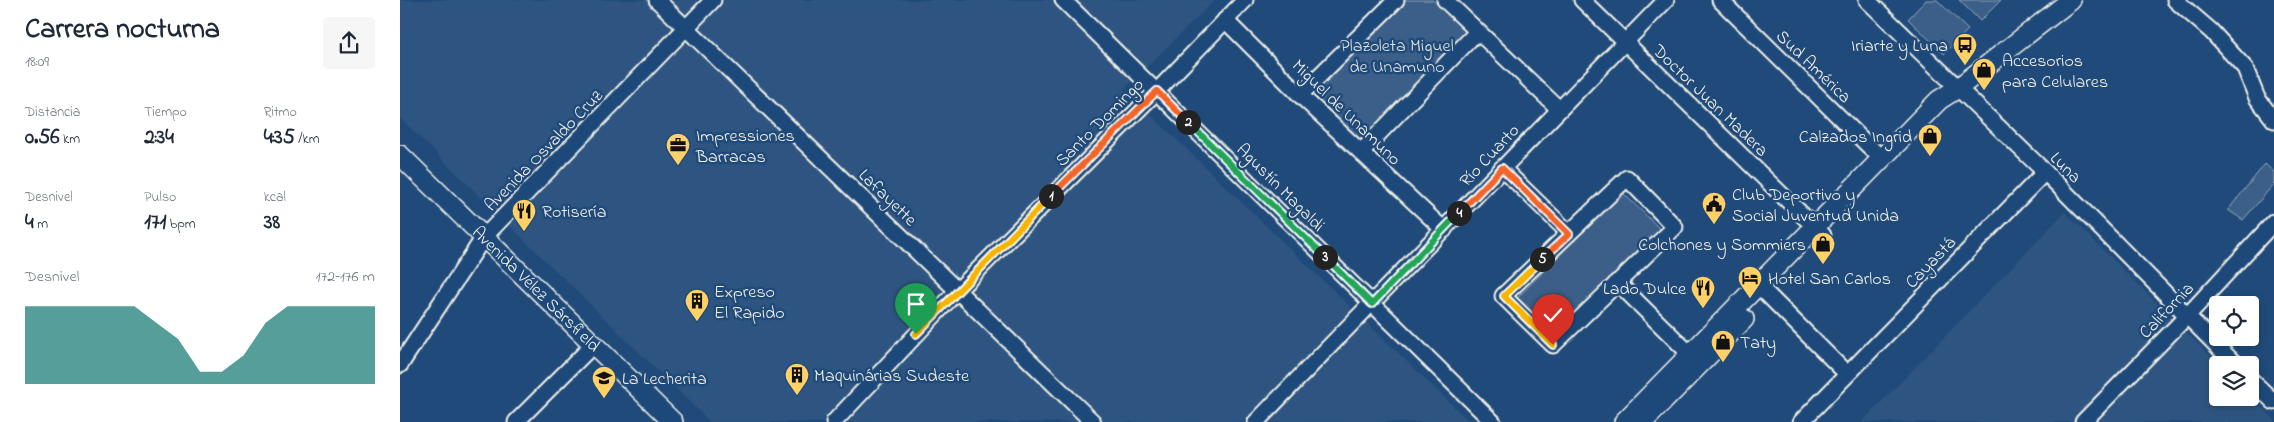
<!DOCTYPE html>
<html lang="es">
<head>
<meta charset="utf-8">
<style>
	body { margin:0; font-family:"Indie Flower",sans-serif; background:#f6f6f7; color:#1f2937; height:100vh; display:flex; flex-direction:column; font-size:19px; white-space:nowrap }
	* { box-sizing:border-box; margin:0 }
	p { font-size:16px; color:#747a83 }
	.icon { flex:none; width:28px; height:28px; fill:none; stroke:currentColor; stroke-width:2; stroke-linecap:round; stroke-linejoin:round }
	.map { position:relative; flex:1; overflow:hidden }
	.details { display:flex; flex-direction:column; background:#fff; width:400px }
	.details>* { flex:none }
	.controls { position:absolute; left:1809px; top:296px; display:grid; gap:10px }
	.controls a { display:grid; place-items:center; width:50px; height:50px; border-radius:5px; background:#fff; box-shadow:0 2px 8px #0003; font-size:25px }
	.pin { position:absolute; display:grid; place-items:center; width:42px; height:42px; color:#fff; margin:-51px -21px; border-radius:50% 50% 50% 0; rotate:-45deg; box-shadow:0 0 5px #0007 }
	.pin .icon { rotate:45deg }
	.km { position:absolute; width:25px; height:25px; margin:-12px; border-radius:50%; background:#222; color:#fff; font-size:14px; line-height:25px; text-align:center }
	.round { display:grid; place-items:center; flex:none; width:52px; height:52px; border-radius:5px; background:#f6f6f7 }
	.summary { display:flex; align-items:center; justify-content:space-between; height:85px; padding:0 25px }
	h1 { font-size:28px; font-weight:700; line-height:38px }
	.stats { display:grid; grid-template-columns:repeat(3,1fr); gap:8px; height:85px; padding:5px 25px }
	.stats div { display:grid; align-content:center }
	.stats b { font-size:21px; font-weight:700 }
	.stats small { font-size:14px; font-weight:400 }
	.stats p { font-size:14px }
	.chart { height:140px; padding:10px 25px }
	.chart p { display:flex; justify-content:space-between }
	.chart svg { width:100%; height:90px; margin-top:5px; fill:#0f766e; opacity:.7 }
	main { display:flex; flex:1; min-height:0 }
	.map>svg:first-child { display:block }
	.built { fill:#2d5581 }
	.green { fill:#3a5f88; stroke:#97a8b8 }
	.lines { fill:none; stroke-linecap:round; stroke-linejoin:round }
	.minor-casing { stroke:#f4f1e8; stroke-width:19 }
	.major-casing { stroke:#f4f1e8; stroke-width:22 }
	.minor { stroke:#1f4a7a; stroke-width:15 }
	.major { stroke:#1f4a7a; stroke-width:19 }
	.split-1-casing { stroke:#fff; stroke-width:10 }
	.split-2-casing { stroke:#fff; stroke-width:10 }
	.split-3-casing { stroke:#fff; stroke-width:10 }
	.split-4-casing { stroke:#fff; stroke-width:10 }
	.split-5-casing { stroke:#fff; stroke-width:10 }
	.split-6-casing { stroke:#fff; stroke-width:10 }
	.split-1 { stroke:#f5b400; stroke-width:6 }
	.split-2 { stroke:#f0652b; stroke-width:6 }
	.split-3 { stroke:#22a559; stroke-width:6 }
	.split-4 { stroke:#22a559; stroke-width:6 }
	.split-5 { stroke:#f0652b; stroke-width:6 }
	.split-6 { stroke:#f5b400; stroke-width:6 }
	.labels { text-anchor:middle; stroke-width:5; stroke-linejoin:round; paint-order:stroke }
	.park-label { font-size:18px; fill:#e1e2de; stroke:#1f4a7a }
	.poi-label { font-size:18px; fill:#f4f1e8; stroke:#1f4a7a; text-anchor:start }
	.street-label { font-size:18px; fill:#f4f1e8; stroke:#1f4a7a }
</style>
</head>
<body>
<main>
<section class="details">
<div class="summary"><div><h1>Carrera nocturna</h1><p>18:09</p></div><a class="round"><svg class="icon" aria-label="share" viewBox="0 0 24 24"><path d="M12 15V3M7 8l5-5 5 5M5 13v7h14v-7"/></svg></a></div>
<div class="stats">
<div><p>Distancia</p><b>0.56<small> km</small></b></div>
<div><p>Tiempo</p><b>2:34</b></div>
<div><p>Ritmo</p><b>4:35<small> /km</small></b></div>
</div>
<div class="stats">
<div><p>Desnivel</p><b>4<small> m</small></b></div>
<div><p>Pulso</p><b>171<small> bpm</small></b></div>
<div><p>kcal</p><b>38</b></div>
</div>
<div class="chart"><p><span>Desnivel</span>172–176 m</p>
<svg viewBox="0 0 160 44" preserveAspectRatio="none"><path d="M0 44V6L10 6L20 6L30 6L40 6L50 6L60 14L70 22L80 38L90 38L100 30L110 14L120 6L130 6L140 6L150 6L160 6V44z"/></svg>
</div>
</section>
<div class="map">
<svg width="1874" height="422" viewBox="0 0 1874 422">
	<rect width="100%" height="100%" fill="#1f4a7a"/>
	<filter id="ink" filterUnits="userSpaceOnUse"><feTurbulence type="fractalNoise" baseFrequency=".02" numOctaves="2"/><feDisplacementMap in="SourceGraphic" scale="10" xChannelSelector="R" yChannelSelector="G"/><feConvolveMatrix kernelMatrix="1 2 1 2 8 2 1 2 1" color-interpolation-filters="sRGB"/></filter>
	<g filter="url(#ink)">
		<!-- built -->
		<g class="built">
			<path d="M 0,0 L 815,0 L 724,89 L 1070,422 L 310,422 L 0,118 Z"/>
			<path d="M 1665,212 L 1819,365 L 1818,365 L 1818,398 L 1850,398 L 1850,396 L 1874,419 L 1874,422 L 1462,422 Z"/>
		</g>
		<!-- green -->
		<g class="green">
			<path d="M 1002,0 L 1033,0 L 1068,33 L 961,142 L 911,93 Z"/>
			<path d="M 1526,0 L 1537,0 L 1568,30 L 1544,54 L 1508,19 Z"/>
			<path d="M 1559,0 L 1601,0 L 1580,21 Z"/>
			<path d="M 1865,164 L 1874,172 L 1874,184 L 1843,220 L 1828,210 Z"/>
			<path d="M 1222,192 L 1260,229 L 1155,335 L 1117,298 Z"/>
		</g>
		<g class="lines">
			<defs>
				<g id="minor">
					<path d="M 257,0 L 693,422"/>
					<path d="M 663,0 L 1093,422"/>
					<path d="M 1045,0 L 1159,109"/>
					<path d="M 1182,0 L 1423,235"/>
					<path d="M 1320,0 L 1481,158"/>
					<path d="M 1467,0 L 1645,172 L 1836,365"/>
					<path d="M 1775,0 L 1811,31 L 1845,68 L 1857,98 L 1874,120"/>
					<path d="M 825,20 L 900,95 L 1044,230"/>
					<path d="M 900,95 L 996,0"/>
					<path d="M 961,152 L 1077,32"/>
					<path d="M 1102,168 L 1169,233"/>
					<path d="M 1227,178 L 1275,227 L 1153,345 L 1103,296 Z"/>
					<path d="M 1217,282 L 1297,361"/>
					<path d="M 1359,286 L 1447,374"/>
					<path d="M 0,365 L 84,237 L 313,0"/>
					<path d="M 1850,379 L 1874,402"/>
					<path d="M 116,422 L 193,345"/>
					<path d="M 434,422 L 558,290 L 757,91 L 845,0"/>
					<path d="M 856,422 L 1266,0"/>
					<path d="M 1401,422 L 1645,172"/>
					<path d="M 1683,422 L 1788,315 L 1874,222"/>
				</g>
				<g id="major">
					<path id="s1" d="M 0,155 L 273,422"/>
					<path d="M 1224,422 L 1539,100 L 1558,88 L 1671,0"/>
					<path d="M 1243,422 L 1344,319"/>
				</g>
			</defs>
			<!-- minor casing -->
			<use href="#minor" class="minor-casing"/>
			<!-- major casing -->
			<use href="#major" class="major-casing"/>
			<!-- minor -->
			<use href="#minor" class="minor"/>
			<!-- major -->
			<use href="#major" class="major"/>
		</g>
	</g>
	<g class="lines" filter="url(#ink)">
		<defs>
			<path id="split-1" d="M 516,334 L 651,196"/>
			<path id="split-2" d="M 651,196 L 757,91 L 788,122"/>
			<path id="split-3" d="M 788,122 L 925,257"/>
			<path id="split-4" d="M 925,257 L 972,304 L 1059,213"/>
			<path id="split-5" d="M 1059,213 L 1102,168 L 1169,234 L 1142,259"/>
			<path id="split-6" d="M 1142,259 L 1104,296 L 1153,345"/>
		</defs>
		<!-- split-1 casing -->
		<use href="#split-1" class="split-1-casing"/>
		<!-- split-2 casing -->
		<use href="#split-2" class="split-2-casing"/>
		<!-- split-3 casing -->
		<use href="#split-3" class="split-3-casing"/>
		<!-- split-4 casing -->
		<use href="#split-4" class="split-4-casing"/>
		<!-- split-5 casing -->
		<use href="#split-5" class="split-5-casing"/>
		<!-- split-6 casing -->
		<use href="#split-6" class="split-6-casing"/>
		<!-- split-1 -->
		<use href="#split-1" class="split-1"/>
		<!-- split-2 -->
		<use href="#split-2" class="split-2"/>
		<!-- split-3 -->
		<use href="#split-3" class="split-3"/>
		<!-- split-4 -->
		<use href="#split-4" class="split-4"/>
		<!-- split-5 -->
		<use href="#split-5" class="split-5"/>
		<!-- split-6 -->
		<use href="#split-6" class="split-6"/>
	</g>
	<!-- icons -->
	<defs>
		<symbol id="bus-pin" viewBox="-11 -11 22 30"><path d="M0 17L-7.5 6A9.5 9.5 0 1 1 7.5 6Z" fill="#ffd166" stroke="#1f4a7a"/><path d="M-5-6H5V4H4V6H2V4H-2V6H-4V4H-5ZM-3.5-4V0h7V-4ZM-3.5 1.2v1.5H-2V1.2ZM2 1.2v1.5H3.5V1.2Z" fill="#111"/></symbol>
		<symbol id="shop-pin" viewBox="-11 -11 22 30"><path d="M0 17L-7.5 6A9.5 9.5 0 1 1 7.5 6Z" fill="#ffd166" stroke="#1f4a7a"/><path d="M-5-2.5h2.3a2.7 3.5 0 0 1 5.4 0H5L5.5 6h-11ZM-1.5-2.5h3a1.5 2.3 0 0 0-3 0Z" fill="#111"/></symbol>
		<symbol id="office-pin" viewBox="-11 -11 22 30"><path d="M0 17L-7.5 6A9.5 9.5 0 1 1 7.5 6Z" fill="#ffd166" stroke="#1f4a7a"/><path d="M-6-3h4V-5.5h4V-3h4V5H-6ZM-1-4.5V-3h2v-1.5ZM-6 0V1H6V0Z" fill="#111"/></symbol>
		<symbol id="civic-pin" viewBox="-11 -11 22 30"><path d="M0 17L-7.5 6A9.5 9.5 0 1 1 7.5 6Z" fill="#ffd166" stroke="#1f4a7a"/><path d="M-.6-6.5H3V-4.5H.6V-3L4-1V1h2V6H-6V1h2V-1L-.6-3ZM-1.2 2.5V6h2.4V2.5Z" fill="#111"/></symbol>
		<symbol id="restaurant-pin" viewBox="-11 -11 22 30"><path d="M0 17L-7.5 6A9.5 9.5 0 1 1 7.5 6Z" fill="#ffd166" stroke="#1f4a7a"/><path d="M-5-6h1v4h1v-4h1v4h1v-4h1v5L-1.5 .5V6h-2V.5L-5-1ZM5-6V6H3V1.5H1.5Q1.5-4 5-6Z" fill="#111"/></symbol>
		<symbol id="hotel-pin" viewBox="-11 -11 22 30"><path d="M0 17L-7.5 6A9.5 9.5 0 1 1 7.5 6Z" fill="#ffd166" stroke="#1f4a7a"/><path d="M-6-4.5h1.5V1H6V5H4.5V3h-9V5H-6ZM-4 0a1.8 1.8 0 1 1 3.6 0ZM.5 0V-2.5h3Q6-2.5 6 0Z" fill="#111"/></symbol>
		<symbol id="building-pin" viewBox="-11 -11 22 30"><path d="M0 17L-7.5 6A9.5 9.5 0 1 1 7.5 6Z" fill="#ffd166" stroke="#1f4a7a"/><path d="M-4-6H4V6H1V3H-1V6H-4ZM-2.5-4.3h1.7v1.8h-1.7ZM.8-4.3h1.7v1.8H.8ZM-2.5-1h1.7V.8h-1.7ZM.8-1h1.7V.8H.8Z" fill="#111"/></symbol>
		<symbol id="school-pin" viewBox="-11 -11 22 30"><path d="M0 17L-7.5 6A9.5 9.5 0 1 1 7.5 6Z" fill="#ffd166" stroke="#1f4a7a"/><path d="M0-5L7-2L0 1L-7-2ZM-4 1L0 2.5L4 1V4Q0 6-4 4Z" fill="#111"/></symbol>
	</defs>
	<g fill-rule="evenodd">
		<use href="#bus-pin" x="1551" y="31" width="28" height="38"/>
		<use href="#shop-pin" x="1570" y="56" width="28" height="38"/>
		<use href="#shop-pin" x="1516" y="122" width="28" height="38"/>
		<use href="#office-pin" x="264" y="131" width="28" height="38"/>
		<use href="#civic-pin" x="1300" y="190" width="28" height="38"/>
		<use href="#restaurant-pin" x="110" y="197" width="28" height="38"/>
		<use href="#shop-pin" x="1409" y="230" width="28" height="38"/>
		<use href="#hotel-pin" x="1336" y="264" width="28" height="38"/>
		<use href="#restaurant-pin" x="1289" y="274" width="28" height="38"/>
		<use href="#building-pin" x="283" y="287" width="28" height="38"/>
		<use href="#shop-pin" x="1309" y="328" width="28" height="38"/>
		<use href="#building-pin" x="383" y="361" width="28" height="38"/>
		<use href="#school-pin" x="190" y="364" width="28" height="38"/>
	</g>
	<g class="labels">
		<!-- park labels -->
		<g class="park-label">
			<text x="997" y="51">Plazoleta Miguel<tspan x="997" dy="21">de Unamuno</tspan></text>
		</g>
		<!-- poi labels -->
		<g class="poi-label">
			<text x="1548" y="51" text-anchor="end">Iriarte y Luna</text>
			<text x="1602" y="66">Accesorios<tspan x="1602" dy="21">para Celulares</tspan></text>
			<text x="296" y="141">Impressiones<tspan x="296" dy="21">Barracas</tspan></text>
			<text x="1512" y="142" text-anchor="end">Calzados Ingrid</text>
			<text x="1332" y="200">Club Deportivo y<tspan x="1332" dy="21">Social Juventud Unida</tspan></text>
			<text x="142" y="217">Rotisería</text>
			<text x="1406" y="250" text-anchor="end">Colchones y Sommiers</text>
			<text x="1368" y="284">Hotel San Carlos</text>
			<text x="1286" y="294" text-anchor="end">Lado Dulce</text>
			<text x="314" y="297">Expreso<tspan x="314" dy="21">El Rapido</tspan></text>
			<text x="1340" y="348">Taty</text>
			<text x="414" y="381">Maquinárias Sudeste</text>
			<text x="222" y="384">La Lecherita</text>
		</g>
		<!-- street labels -->
		<g class="street-label">
			<text transform="translate(1414 66) rotate(44)" y="6">Sud América</text>
			<text transform="translate(1311 100) rotate(44)" y="6">Doctor Juan Madera</text>
			<text transform="translate(947 112) rotate(44)" y="6">Miguel de Unamuno</text>
			<text transform="translate(699 122) rotate(-45)" y="6">Santo Domingo</text>
			<text transform="translate(143 150) rotate(-46)" y="6">Avenida Osvaldo Cruz</text>
			<text transform="translate(1089 155) rotate(-47)" y="6">Río Cuarto</text>
			<text transform="translate(1666 167) rotate(45)" y="6">Luna</text>
			<text transform="translate(881 187) rotate(45)" y="6">Agustín Magaldi</text>
			<text transform="translate(488 197) rotate(44)" y="6">Lafayette</text>
			<text transform="translate(1530 262) rotate(-46)" y="6">Cayastá</text>
			<text dy="6" stroke="none"><textPath href="#s1" startOffset="191">Avenida Vélez Sársfield</textPath></text>
			<text transform="translate(1766 310) rotate(-46)" y="6">California</text>
		</g>
	</g>
</svg>
<div class="controls">
<a><svg class="icon" aria-label="locate" viewBox="0 0 24 24"><circle cx="12" cy="12" r="6"/><path d="M12 2v4M12 18v4M2 12h4M18 12h4"/></svg></a>
<a><svg class="icon" aria-label="layers" viewBox="0 0 24 24"><path d="M12 4l9 5-9 5-9-5zM3 14l9 5 9-5"/></svg></a>
</div>
<div class="pin" style="left:516px;top:334px;background:#1e9e55"><svg class="icon" aria-label="arrive" viewBox="0 0 24 24"><path d="M6 21V4h12l-3 4 3 4H6"/></svg></div>
<div class="pin" style="left:1153px;top:345px;background:#d93025"><svg class="icon" aria-label="check" viewBox="0 0 24 24"><path d="M5 12l5 5 9-10"/></svg></div>
<b class="km" style="left:651px;top:196px">1</b>
<b class="km" style="left:788px;top:122px">2</b>
<b class="km" style="left:925px;top:257px">3</b>
<b class="km" style="left:1059px;top:213px">4</b>
<b class="km" style="left:1142px;top:259px">5</b>
</div>
</main>
</body>
</html>
